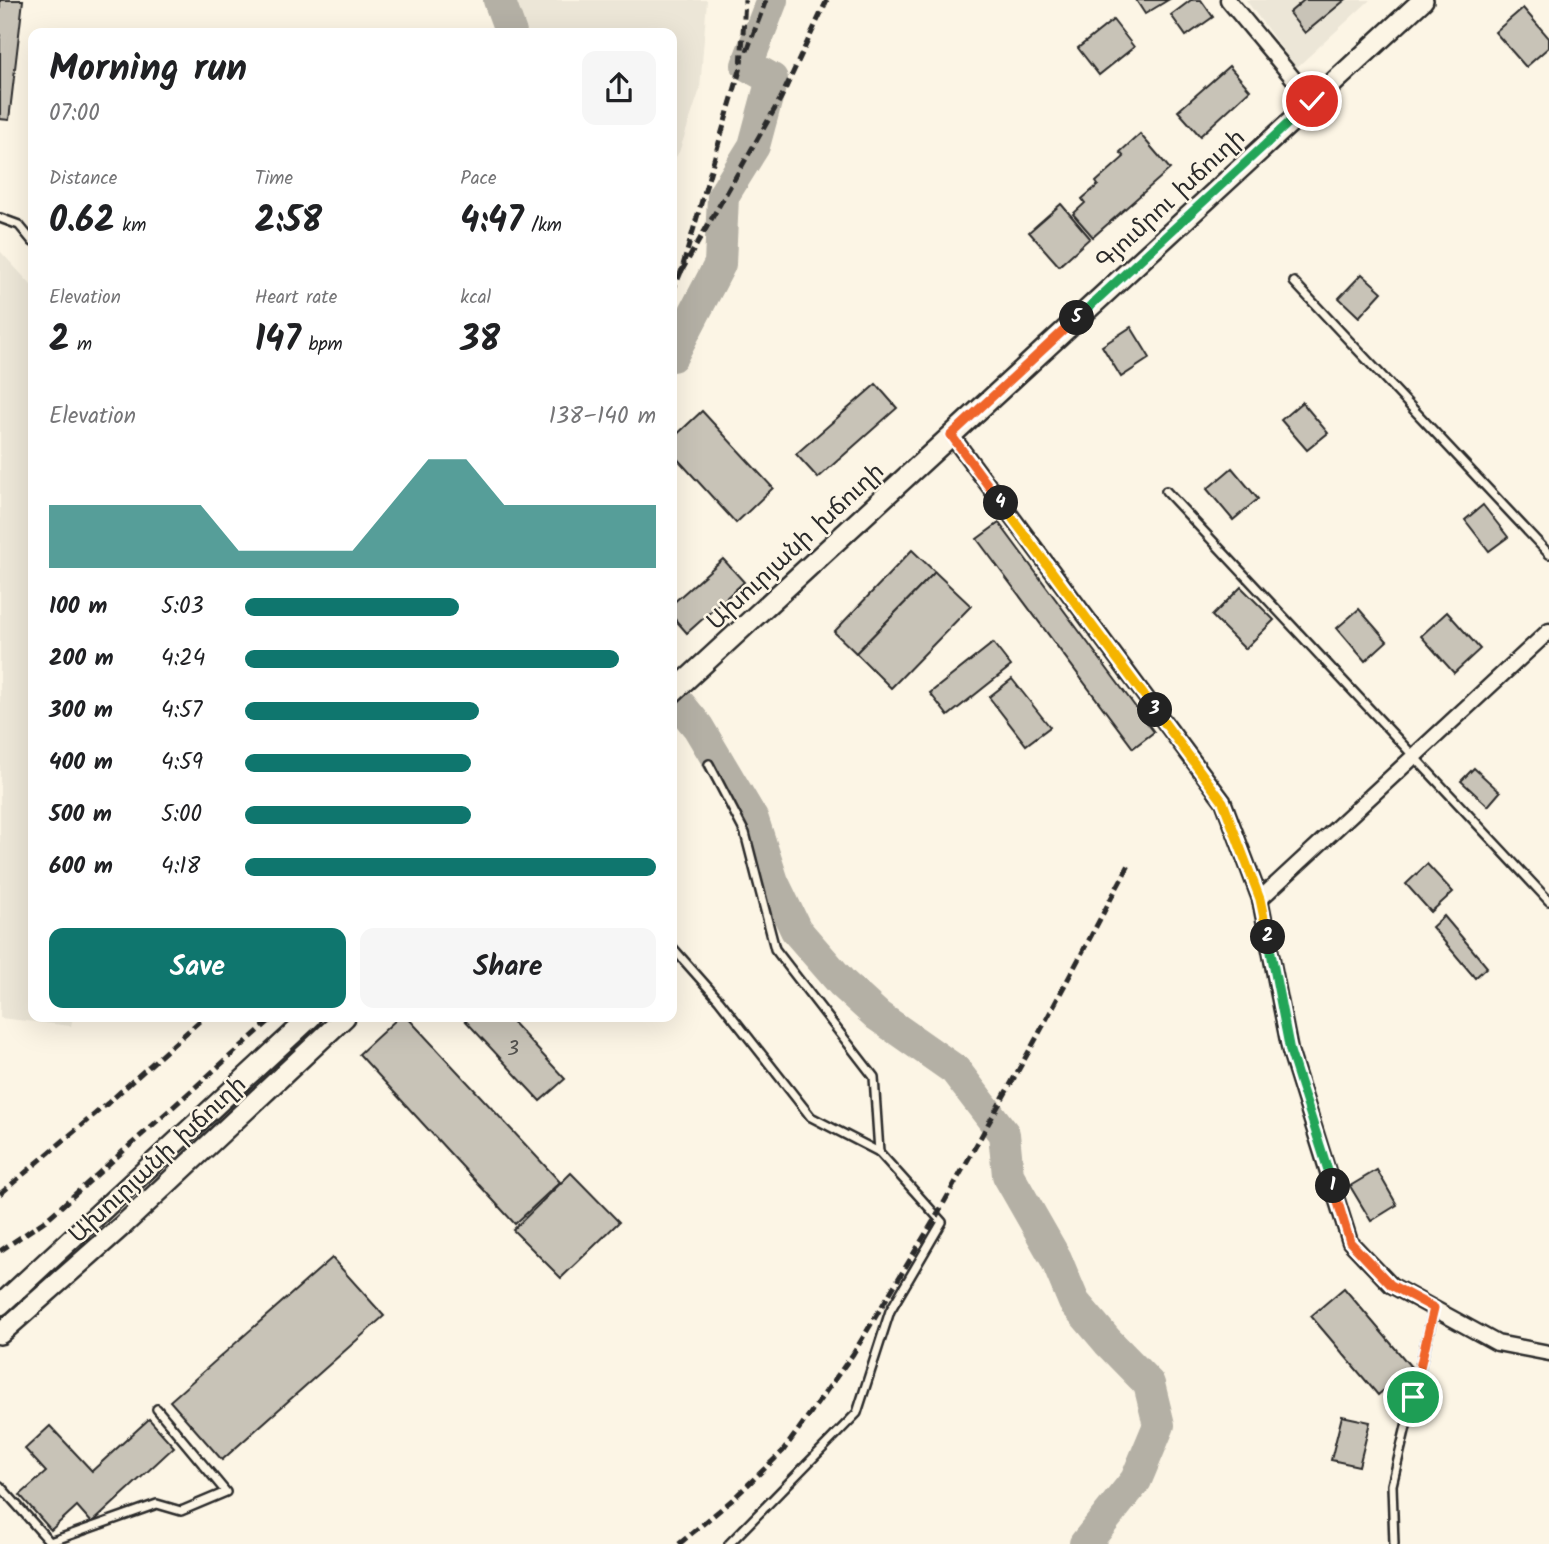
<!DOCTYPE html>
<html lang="en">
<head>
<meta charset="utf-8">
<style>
	body { margin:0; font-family:Kalam,"Noto Sans Armenian",sans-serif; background:#f6f6f6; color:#202124; height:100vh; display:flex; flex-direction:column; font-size:26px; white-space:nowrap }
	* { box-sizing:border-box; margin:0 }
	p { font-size:23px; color:#757577 }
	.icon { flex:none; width:38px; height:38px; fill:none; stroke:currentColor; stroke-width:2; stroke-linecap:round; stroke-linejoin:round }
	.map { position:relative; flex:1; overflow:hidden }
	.side { position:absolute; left:28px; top:28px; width:649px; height:994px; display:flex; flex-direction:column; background:#fff; border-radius:14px; box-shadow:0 7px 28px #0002 }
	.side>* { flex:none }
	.pin { position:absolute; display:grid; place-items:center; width:60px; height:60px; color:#fff; margin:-30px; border:4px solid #fff; border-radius:50%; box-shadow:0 2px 7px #0007 }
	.km { position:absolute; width:35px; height:35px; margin:-18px; border-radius:50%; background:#222; color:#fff; font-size:19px; line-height:35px; text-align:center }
	.round { display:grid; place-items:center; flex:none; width:74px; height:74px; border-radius:14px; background:#f6f6f6 }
	.summary { display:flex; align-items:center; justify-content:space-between; height:119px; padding:0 21px }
	h1 { font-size:38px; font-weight:600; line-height:52px }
	.figures { display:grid; grid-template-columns:repeat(3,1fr); gap:10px; height:119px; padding:7px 21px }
	.figures div { display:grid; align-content:center }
	.figures b { font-size:35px; font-weight:600 }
	.figures small { font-size:19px; font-weight:400 }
	.figures p { font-size:19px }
	.chart { height:196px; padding:14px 21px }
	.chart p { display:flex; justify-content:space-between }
	.chart svg { width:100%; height:126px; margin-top:7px; fill:#0f766e; opacity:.7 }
	.action { display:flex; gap:14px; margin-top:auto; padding:14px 21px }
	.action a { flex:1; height:80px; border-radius:14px; background:#0f766e; color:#fff; font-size:28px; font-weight:600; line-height:80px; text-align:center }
	.action a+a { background:#f6f6f6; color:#202124 }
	ul { padding:0 21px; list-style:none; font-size:23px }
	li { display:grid; grid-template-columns:112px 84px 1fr; align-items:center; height:52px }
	li i { height:18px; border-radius:9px; background:#0f766e }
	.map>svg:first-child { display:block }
	.built { fill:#ece6d7 }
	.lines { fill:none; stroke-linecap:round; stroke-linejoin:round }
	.river { stroke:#b4b0a5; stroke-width:32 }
	.building { fill:#c8c3b7; stroke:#2b2b2b; stroke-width:2 }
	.lane-casing { stroke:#2b2b2b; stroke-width:12 }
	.street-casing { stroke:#2b2b2b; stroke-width:19 }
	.secondary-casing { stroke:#2b2b2b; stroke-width:24 }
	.lane { stroke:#fcf5e5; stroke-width:7 }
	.street { stroke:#fcf5e5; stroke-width:14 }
	.secondary { stroke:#fcf5e5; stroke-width:19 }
	.rail { stroke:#2b2b2b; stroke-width:5; stroke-dasharray:10 5; stroke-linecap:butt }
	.split-1-casing { stroke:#fff; stroke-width:14 }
	.split-2-casing { stroke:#fff; stroke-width:14 }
	.split-3-casing { stroke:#fff; stroke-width:14 }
	.split-4-casing { stroke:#fff; stroke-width:14 }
	.split-5-casing { stroke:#fff; stroke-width:14 }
	.split-6-casing { stroke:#fff; stroke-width:14 }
	.split-7-casing { stroke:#fff; stroke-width:14 }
	.split-1 { stroke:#f0652b; stroke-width:9 }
	.split-2 { stroke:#22a559; stroke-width:9 }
	.split-3 { stroke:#f5b400; stroke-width:9 }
	.split-4 { stroke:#f5b400; stroke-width:9 }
	.split-5 { stroke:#f0652b; stroke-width:9 }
	.split-6 { stroke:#22a559; stroke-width:9 }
	.split-7 { stroke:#22a559; stroke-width:9 }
	.labels { text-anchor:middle; stroke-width:5; stroke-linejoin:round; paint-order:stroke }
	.number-label { font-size:21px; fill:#52514e }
	.street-label { font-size:24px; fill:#2b2b2b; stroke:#fcf5e5 }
</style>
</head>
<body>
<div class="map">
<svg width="1549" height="1544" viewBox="0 0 1549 1544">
	<rect width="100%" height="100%" fill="#fcf5e5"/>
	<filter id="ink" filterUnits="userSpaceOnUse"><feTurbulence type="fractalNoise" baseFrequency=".0143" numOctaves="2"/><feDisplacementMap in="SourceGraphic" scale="14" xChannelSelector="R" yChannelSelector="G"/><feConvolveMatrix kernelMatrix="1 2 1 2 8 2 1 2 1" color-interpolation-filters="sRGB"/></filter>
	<g filter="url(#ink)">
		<!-- built -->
		<g class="built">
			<path d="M 516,0 L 707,0 L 700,89 L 679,152 L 672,163 L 672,33 L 528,33 Z"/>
			<path d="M 1246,0 L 1370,0 L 1296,68 Z"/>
			<path d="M 0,251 L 33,287 L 33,1017 L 73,1017 L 71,1026 L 0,1018 Z"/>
		</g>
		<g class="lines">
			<!-- river -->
			<g class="river">
				<path d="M 499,0 L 511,33"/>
				<path d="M 672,356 L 720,264 L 723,196 L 754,146 L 772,79 L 747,65 L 772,0"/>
				<path d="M 680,705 L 698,727 L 753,820 L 773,882 L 796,930 L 842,983 L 878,1016 L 955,1070 L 1004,1134 L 1008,1175 L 1056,1259 L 1074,1302 L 1108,1342 L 1149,1384 L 1159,1425 L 1136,1480 L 1085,1544"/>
			</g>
		</g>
		<!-- building -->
		<g class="building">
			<path d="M 0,0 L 23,0 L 9,120 L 0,119 Z"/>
			<path d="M 1136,0 L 1168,0 L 1145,14 Z"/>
			<path d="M 1191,0 L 1201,0 L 1213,17 L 1186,36 L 1171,15 Z"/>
			<path d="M 1304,0 L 1345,0 L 1305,33 L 1289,13 Z"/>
			<path d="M 1523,8 L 1549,38 L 1549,47 L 1526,67 L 1495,32 Z"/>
			<path d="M 1113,20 L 1134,47 L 1099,75 L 1078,48 Z"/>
			<path d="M 1229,66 L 1250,90 L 1200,136 L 1178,111 Z"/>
			<path d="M 1140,134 L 1170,169 L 1093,237 L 1073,214 L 1085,203 L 1082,199 L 1098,185 L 1096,182 L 1124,157 L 1120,152 Z"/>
			<path d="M 1061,204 L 1090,238 L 1059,266 L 1029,232 Z"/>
			<path d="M 1362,274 L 1382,292 L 1359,317 L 1339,298 Z"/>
			<path d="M 1131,327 L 1150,358 L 1121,377 L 1102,346 Z"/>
			<path d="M 876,384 L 897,408 L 818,478 L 796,454 Z"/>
			<path d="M 1302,402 L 1328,433 L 1307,450 L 1281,420 Z"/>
			<path d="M 702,411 L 773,488 L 736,523 L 672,453 L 672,439 Z"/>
			<path d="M 1232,468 L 1258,499 L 1233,520 L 1207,489 Z"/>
			<path d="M 1483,505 L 1508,537 L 1489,551 L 1465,520 Z"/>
			<path d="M 999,523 L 1154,732 L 1133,748 L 977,539 Z"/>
			<path d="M 912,550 L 935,572 L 856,653 L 834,632 Z"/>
			<path d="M 723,559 L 744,582 L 687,633 L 672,616 L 672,604 Z"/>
			<path d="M 935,572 L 971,606 L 891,688 L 856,653 Z"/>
			<path d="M 1241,587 L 1274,620 L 1245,649 L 1212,616 Z"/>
			<path d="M 1359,609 L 1387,641 L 1365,661 L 1337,628 Z"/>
			<path d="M 1447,612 L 1480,649 L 1454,673 L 1421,636 Z"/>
			<path d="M 993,643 L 1011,666 L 948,716 L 930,693 Z"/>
			<path d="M 1012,679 L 1050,727 L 1026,745 L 989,697 Z"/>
			<path d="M 1474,768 L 1500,792 L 1488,806 L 1461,781 Z"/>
			<path d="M 1427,864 L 1453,892 L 1431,912 L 1406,884 Z"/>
			<path d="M 1444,916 L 1487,967 L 1475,978 L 1432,927 Z"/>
			<path d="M 399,1017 L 407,1017 L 560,1182 L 515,1224 L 359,1054 Z"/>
			<path d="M 462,1017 L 508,1017 L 565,1079 L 540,1101 Z"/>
			<path d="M 1377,1170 L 1397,1205 L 1371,1221 L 1350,1186 Z"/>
			<path d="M 571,1173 L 619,1222 L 561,1278 L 513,1230 Z"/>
			<path d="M 332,1258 L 384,1316 L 222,1460 L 170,1401 Z"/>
			<path d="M 1344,1288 L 1411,1367 L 1378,1395 L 1311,1316 Z"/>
			<path d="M 1342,1416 L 1370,1422 L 1359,1466 L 1331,1460 Z"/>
			<path d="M 149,1419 L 174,1447 L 92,1523 L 77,1506 L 51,1530 L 20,1495 L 46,1472 L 25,1449 L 50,1426 L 92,1471 Z"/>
		</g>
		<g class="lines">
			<defs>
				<g id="lane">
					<path d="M 0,218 L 19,225 L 33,242"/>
					<path d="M 1294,282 L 1549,554"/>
					<path d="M 1166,491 L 1549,901"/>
					<path d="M 709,764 L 745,833 L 775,949 L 874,1077 L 879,1152"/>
					<path d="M 672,947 L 719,1000 L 811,1117 L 879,1152 L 942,1222 L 890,1311 L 857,1413 L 729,1544"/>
					<path d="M 0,1486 L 50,1542 L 157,1504 L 181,1511 L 226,1492 L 157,1409"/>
					<path d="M 1394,1544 L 1392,1485 L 1434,1309"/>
				</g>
				<g id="street">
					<path d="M 1228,0 L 1312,101"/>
					<path d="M 951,435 L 1223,801 L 1260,899 L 1290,1051 L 1350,1242 L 1391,1285 L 1497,1343 L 1549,1353"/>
					<path d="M 1260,899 L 1549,631"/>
				</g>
				<g id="secondary">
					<path d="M 672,693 L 1423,0"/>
					<path d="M 0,1305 L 311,1017"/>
					<path d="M 0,1334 L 122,1226 L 345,1017"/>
				</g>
			</defs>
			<!-- lane casing -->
			<use href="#lane" class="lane-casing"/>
			<!-- street casing -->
			<use href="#street" class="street-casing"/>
			<!-- secondary casing -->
			<use href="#secondary" class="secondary-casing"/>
			<!-- lane -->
			<use href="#lane" class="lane"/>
			<!-- street -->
			<use href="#street" class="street"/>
			<!-- secondary -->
			<use href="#secondary" class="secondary"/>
			<!-- rail -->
			<g class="rail">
				<path d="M 747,51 L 766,0"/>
				<path d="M 681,272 L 781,98 L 827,0"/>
				<path d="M 672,293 L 681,272 L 741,67 L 745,0"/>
				<path d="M 0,1194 L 108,1103 L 204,1017"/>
				<path d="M 0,1251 L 46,1220 L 274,1017"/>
				<path d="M 679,1544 L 732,1500 L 783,1451 L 853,1354 L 937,1215 L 1037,1037 L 1130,863"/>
			</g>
		</g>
	</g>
	<g class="lines" filter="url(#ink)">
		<defs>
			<path id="split-1" d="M 1333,1186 L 1350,1242 L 1391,1285 L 1434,1308 L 1413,1397"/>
			<path id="split-2" d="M 1268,937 L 1290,1051 L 1333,1186"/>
			<path id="split-3" d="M 1155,710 L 1223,802 L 1260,899 L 1268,937"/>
			<path id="split-4" d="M 1001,503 L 1155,710"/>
			<path id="split-5" d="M 1001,503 L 951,435 L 1077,318"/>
			<path id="split-6" d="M 1077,318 L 1267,143"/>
			<path id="split-7" d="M 1267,143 L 1312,101"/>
		</defs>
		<!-- split-1 casing -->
		<use href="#split-1" class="split-1-casing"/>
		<!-- split-2 casing -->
		<use href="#split-2" class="split-2-casing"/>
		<!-- split-3 casing -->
		<use href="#split-3" class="split-3-casing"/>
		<!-- split-4 casing -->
		<use href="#split-4" class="split-4-casing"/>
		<!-- split-5 casing -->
		<use href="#split-5" class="split-5-casing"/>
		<!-- split-6 casing -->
		<use href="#split-6" class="split-6-casing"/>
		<!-- split-7 casing -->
		<use href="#split-7" class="split-7-casing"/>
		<!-- split-1 -->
		<use href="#split-1" class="split-1"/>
		<!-- split-2 -->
		<use href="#split-2" class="split-2"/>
		<!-- split-3 -->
		<use href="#split-3" class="split-3"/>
		<!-- split-4 -->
		<use href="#split-4" class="split-4"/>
		<!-- split-5 -->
		<use href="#split-5" class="split-5"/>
		<!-- split-6 -->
		<use href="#split-6" class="split-6"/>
		<!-- split-7 -->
		<use href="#split-7" class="split-7"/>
	</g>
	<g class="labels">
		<!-- number labels -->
		<g class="number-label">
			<text x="513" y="1055">3</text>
		</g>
		<!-- street labels -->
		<g class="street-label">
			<text transform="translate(1170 199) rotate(-43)" y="8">Գյումրու խճուղի</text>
			<text transform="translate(795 546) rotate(-43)" y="8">Ախուրյանի խճուղի</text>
			<text transform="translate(157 1159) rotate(-43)" y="8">Ախուրյանի խճուղի</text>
		</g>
	</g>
</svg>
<div class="pin" style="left:1413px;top:1397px;background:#1e9e55"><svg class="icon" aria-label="arrive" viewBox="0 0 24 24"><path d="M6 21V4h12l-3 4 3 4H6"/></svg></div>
<div class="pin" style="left:1312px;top:101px;background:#d93025"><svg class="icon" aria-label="check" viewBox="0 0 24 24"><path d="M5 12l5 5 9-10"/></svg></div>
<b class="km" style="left:1333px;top:1186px">1</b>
<b class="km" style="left:1268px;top:937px">2</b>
<b class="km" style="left:1155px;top:710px">3</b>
<b class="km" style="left:1001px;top:503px">4</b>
<b class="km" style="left:1077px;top:318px">5</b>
<section class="side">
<div class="summary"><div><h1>Morning run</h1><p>07:00</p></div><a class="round"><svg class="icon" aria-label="share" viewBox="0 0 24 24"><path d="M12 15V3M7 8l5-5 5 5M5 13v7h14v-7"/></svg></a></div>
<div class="figures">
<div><p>Distance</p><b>0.62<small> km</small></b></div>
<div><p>Time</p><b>2:58</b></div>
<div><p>Pace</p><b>4:47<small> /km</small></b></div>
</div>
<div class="figures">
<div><p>Elevation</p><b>2<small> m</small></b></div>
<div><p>Heart rate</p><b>147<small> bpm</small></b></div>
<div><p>kcal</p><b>38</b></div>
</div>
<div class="chart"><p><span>Elevation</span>138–140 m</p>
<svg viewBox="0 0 160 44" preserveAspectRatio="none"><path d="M0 44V22L10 22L20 22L30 22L40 22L50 38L60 38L70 38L80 38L90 22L100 6L110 6L120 22L130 22L140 22L150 22L160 22V44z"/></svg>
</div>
<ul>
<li><b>100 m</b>5:03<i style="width:52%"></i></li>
<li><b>200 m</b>4:24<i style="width:91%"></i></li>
<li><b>300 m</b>4:57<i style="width:57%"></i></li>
<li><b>400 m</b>4:59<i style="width:55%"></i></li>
<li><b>500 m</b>5:00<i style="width:55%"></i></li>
<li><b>600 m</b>4:18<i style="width:100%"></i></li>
</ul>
<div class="action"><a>Save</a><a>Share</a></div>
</section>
</div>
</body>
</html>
